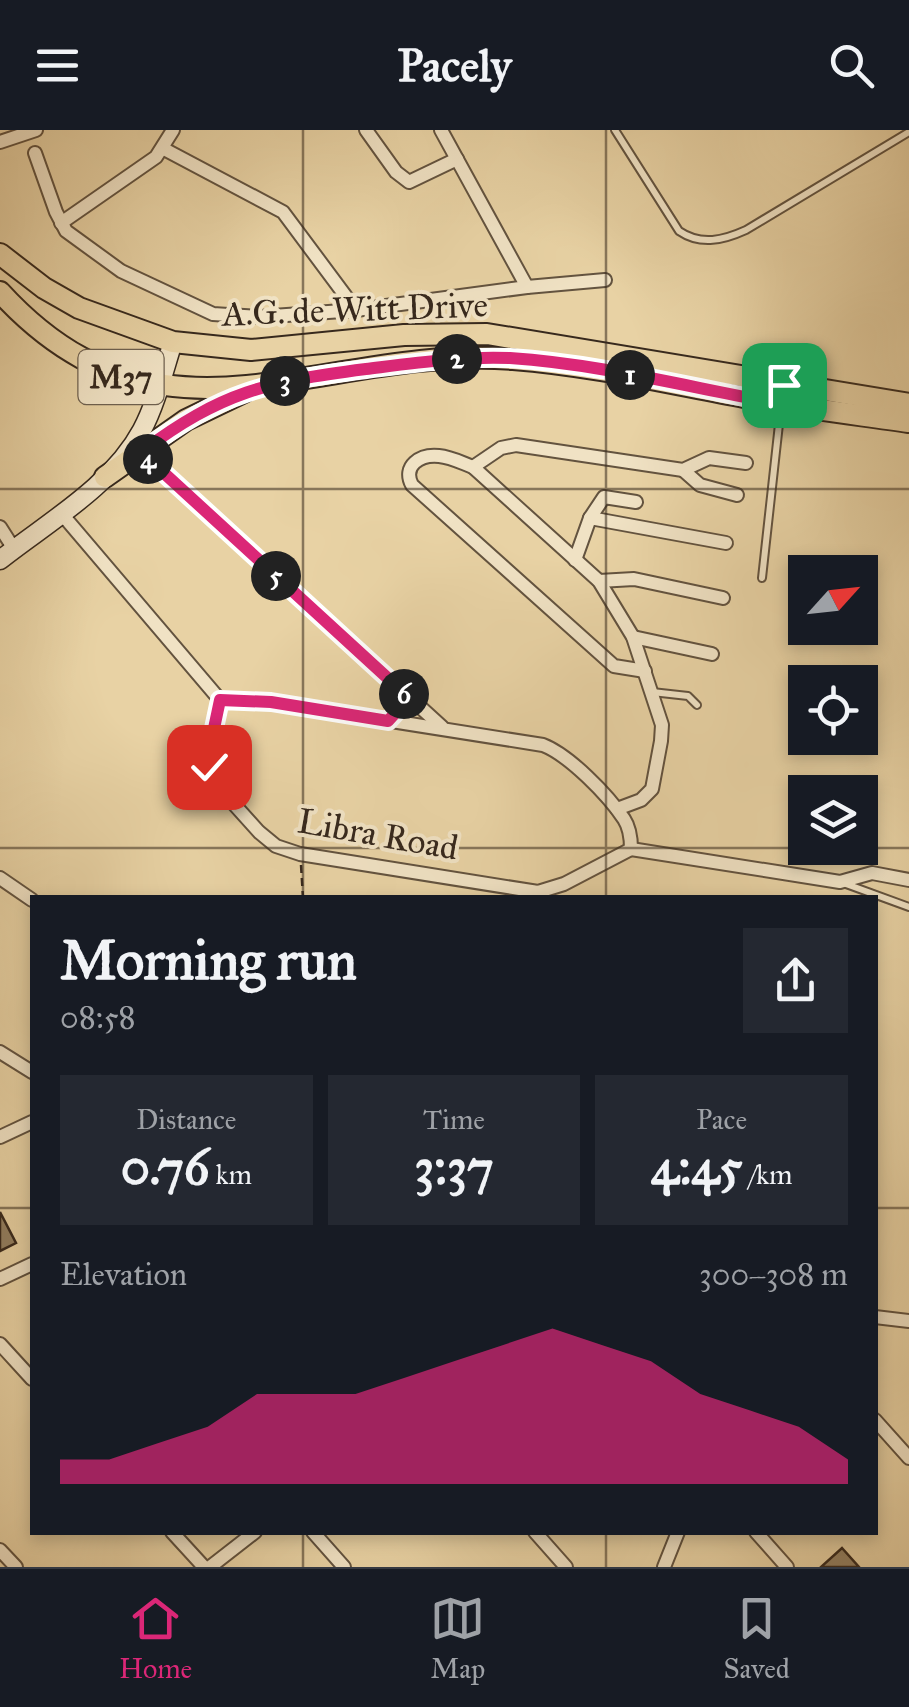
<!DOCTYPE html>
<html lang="en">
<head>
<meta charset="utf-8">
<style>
	body { margin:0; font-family:"IM FELL Great Primer",serif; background:#242831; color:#f1f3f6; height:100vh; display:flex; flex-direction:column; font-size:38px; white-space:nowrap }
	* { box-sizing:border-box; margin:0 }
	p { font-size:32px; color:#9ea1a6 }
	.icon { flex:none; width:55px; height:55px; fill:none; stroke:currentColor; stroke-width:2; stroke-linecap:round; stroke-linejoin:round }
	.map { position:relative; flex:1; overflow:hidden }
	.details { position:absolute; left:30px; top:765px; width:848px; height:640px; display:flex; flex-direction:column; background:#171b24; border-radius:0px; box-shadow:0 5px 15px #0003 }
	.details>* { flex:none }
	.needle { width:65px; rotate:63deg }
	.fabs { position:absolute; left:788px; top:425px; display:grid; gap:20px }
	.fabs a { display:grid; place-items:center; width:90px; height:90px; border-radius:0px; background:#171b24; box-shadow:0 5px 15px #0003; font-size:50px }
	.pin { position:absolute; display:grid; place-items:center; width:85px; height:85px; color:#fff; margin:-42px; border-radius:20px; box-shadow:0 5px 15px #0006 }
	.km { position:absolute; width:50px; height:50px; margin:-25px; border-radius:50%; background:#222; color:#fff; font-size:28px; line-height:50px; text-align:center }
	.round { display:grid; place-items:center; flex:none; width:105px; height:105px; border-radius:0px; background:#242831 }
	.overview { display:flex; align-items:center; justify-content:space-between; height:170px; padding:0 30px }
	h1 { font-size:55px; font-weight:800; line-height:75px }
	.metrics { display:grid; grid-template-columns:repeat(3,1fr); gap:15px; height:170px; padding:10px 30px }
	.metrics div { display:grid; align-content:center; border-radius:0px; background:#242831; text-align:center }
	.metrics b { font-size:50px; font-weight:800 }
	.metrics small { font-size:28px; font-weight:400 }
	.metrics p { font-size:28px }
	.chart { height:280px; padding:20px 30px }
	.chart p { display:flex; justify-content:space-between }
	.chart svg { width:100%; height:180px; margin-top:10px; fill:#db2777; opacity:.7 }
	header { display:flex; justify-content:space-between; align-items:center; height:130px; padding:0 30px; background:#171b24; font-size:45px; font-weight:800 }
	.menu { display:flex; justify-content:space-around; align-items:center; height:140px; border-top:2px solid #363941; background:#171b24; font-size:28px; color:#9ea1a6 }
	.menu a { display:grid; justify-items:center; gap:5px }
	.menu .selected { color:#db2777 }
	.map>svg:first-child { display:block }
	.building { fill:#938163; stroke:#37291d; stroke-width:2.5 }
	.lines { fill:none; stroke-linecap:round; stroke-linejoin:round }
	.lane-casing { stroke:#63533f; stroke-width:10 }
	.street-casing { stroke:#63533f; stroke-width:16 }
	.secondary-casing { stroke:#37291d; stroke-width:21 }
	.primary-casing { stroke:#37291d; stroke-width:24 }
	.path { stroke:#37291d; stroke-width:2.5; stroke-dasharray:8 5; stroke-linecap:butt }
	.lane { stroke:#f0e2c4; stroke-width:6 }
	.street { stroke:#f0e2c4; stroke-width:12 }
	.secondary { stroke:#f0e2c4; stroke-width:18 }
	.primary { stroke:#e8d2a4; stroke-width:20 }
	.route-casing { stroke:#fff; stroke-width:20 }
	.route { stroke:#db2777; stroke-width:12 }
	.grid { fill:none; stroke:#37291d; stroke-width:2.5; stroke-opacity:0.55 }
	.labels { text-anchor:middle; stroke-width:8; stroke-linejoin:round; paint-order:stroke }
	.shield { fill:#f0e2c4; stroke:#6e604f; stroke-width:2.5 }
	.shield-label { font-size:32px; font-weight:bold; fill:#37291d }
	.street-label { font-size:35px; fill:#37291d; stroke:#f0e2c4 }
</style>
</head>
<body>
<header><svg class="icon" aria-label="menu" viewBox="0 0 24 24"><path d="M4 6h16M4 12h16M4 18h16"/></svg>Pacely<svg class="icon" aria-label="search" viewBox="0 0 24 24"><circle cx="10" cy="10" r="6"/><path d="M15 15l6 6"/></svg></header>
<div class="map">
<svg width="909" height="1437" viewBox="0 0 909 1437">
	<rect width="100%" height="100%" fill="#e8d2a4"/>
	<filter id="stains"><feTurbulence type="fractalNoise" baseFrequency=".002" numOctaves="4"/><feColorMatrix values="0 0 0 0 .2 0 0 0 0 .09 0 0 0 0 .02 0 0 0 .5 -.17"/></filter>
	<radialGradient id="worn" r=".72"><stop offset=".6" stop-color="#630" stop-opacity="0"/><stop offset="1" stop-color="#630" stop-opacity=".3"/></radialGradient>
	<!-- building -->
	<g class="building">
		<path d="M 0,1082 L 16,1113 L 0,1121 Z"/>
		<path d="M 842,1418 L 859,1437 L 821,1437 Z"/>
	</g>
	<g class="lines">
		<defs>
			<g id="lane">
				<path d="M 615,0 L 679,101 C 701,116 724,110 746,100 L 909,2"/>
				<path d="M 762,448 L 781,276"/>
				<path d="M 652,562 L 688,566 L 697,575"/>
				<path d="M 846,754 L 909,777"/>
			</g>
			<g id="street">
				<path d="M 366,0 L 396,42 L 409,52 L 457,29"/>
				<path d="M 441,0 L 527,157"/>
				<path d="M 0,12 L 36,0"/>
				<path d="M 164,19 L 283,82 L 356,180"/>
				<path d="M 35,23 L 56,82 L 66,101 L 121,141 L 213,184 L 259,187 L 356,180 L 527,157 L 605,150"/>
				<path d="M 61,93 L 156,27 L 173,0"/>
				<path d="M 141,322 L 442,597"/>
				<path d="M 473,337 C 462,333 451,327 439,326 C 420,324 402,336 412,355 L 614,536 L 645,541"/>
				<path d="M 683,340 L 700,355 L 737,365"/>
				<path d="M 61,383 L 220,570"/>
				<path d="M 590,388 L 604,367 L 636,372"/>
				<path d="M 0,397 L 14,419"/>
				<path d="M 575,430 L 590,388 L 726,413"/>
				<path d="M 599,451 L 634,449 L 723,468"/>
				<path d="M 633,507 L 712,524"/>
				<path d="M 220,570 L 209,623 L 214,652 L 259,702 L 276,716 L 300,724 L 538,762 L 564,754 L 631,719"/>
				<path d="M 220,570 L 271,572 L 543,615 C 569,625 608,665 624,689 C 630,698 631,708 631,719"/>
				<path d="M 617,679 L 641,670 L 652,659 L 661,611 L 662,595 L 633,507 L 599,451 L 473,337 L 501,318 L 516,315 L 683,340 L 709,328 L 746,333"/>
				<path d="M 631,719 L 840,752 L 872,743 L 909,750"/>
				<path d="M 0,748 L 32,770"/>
				<path d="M 0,922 L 32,942"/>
				<path d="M 0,1007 L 32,992"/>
				<path d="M 0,1149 L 32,1134"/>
				<path d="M 875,1187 L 909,1191"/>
				<path d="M 0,1214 L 32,1249"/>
				<path d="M 875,1290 L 909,1328"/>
				<path d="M 172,1402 L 204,1437"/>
				<path d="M 313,1402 L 344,1437"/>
				<path d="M 535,1402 L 566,1437"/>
				<path d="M 756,1402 L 787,1437"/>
				<path d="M 0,1420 L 16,1437"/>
				<path d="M 210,1437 L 255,1402"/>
				<path d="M 664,1437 L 678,1402"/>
			</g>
			<path id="secondary" d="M 0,430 C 48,392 112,356 142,300 C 156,274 164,240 173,212"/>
			<g id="primary">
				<path d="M 0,124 L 44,158 L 79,178 L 173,212 L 251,220 L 404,205 L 487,204 L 909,274"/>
				<path d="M 0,162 C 162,339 318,214 513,229 C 591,235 668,253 744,267 C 799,278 854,284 909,292"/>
				<path d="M 105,347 L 186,290 L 244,262"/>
			</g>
		</defs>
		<!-- lane casing -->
		<use href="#lane" class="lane-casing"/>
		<!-- street casing -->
		<use href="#street" class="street-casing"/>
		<!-- secondary casing -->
		<use href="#secondary" class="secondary-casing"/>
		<!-- primary casing -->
		<use href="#primary" class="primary-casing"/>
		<!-- path -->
		<path class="path" d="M 301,735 L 303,768"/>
		<!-- lane -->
		<use href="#lane" class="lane"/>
		<!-- street -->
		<use href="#street" class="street"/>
		<!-- secondary -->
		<use href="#secondary" class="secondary"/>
		<!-- primary -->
		<use href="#primary" class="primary"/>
	</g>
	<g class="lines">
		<defs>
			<path id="route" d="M 209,637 L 209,622 L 220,570 L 271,572 L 388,591 L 398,580 L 405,564 L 141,322 C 223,261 266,252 366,239 C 414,233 462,226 510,228 C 601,234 692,258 782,274 L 784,255"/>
		</defs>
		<!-- route casing -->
		<use href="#route" class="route-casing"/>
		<!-- route -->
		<use href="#route" class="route"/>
	</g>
	<!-- grid -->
	<path class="grid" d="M 303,0 L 303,768M 606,0 L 606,768M 0,359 L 909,359M 0,718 L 909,718M 0,1078 L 32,1078M 875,1078 L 909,1078M 303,1402 L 303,1437M 606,1402 L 606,1437"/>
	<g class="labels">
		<!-- shield labels -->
		<rect class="shield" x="78.5" y="220" width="85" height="54" rx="8"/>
		<g class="shield-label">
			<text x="121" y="258">M37</text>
		</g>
		<!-- street labels -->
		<g class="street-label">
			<text transform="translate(355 179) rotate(-2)" y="12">A.G. de Witt Drive</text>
			<text transform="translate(378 704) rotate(10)" y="12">Libra Road</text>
		</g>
	</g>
	<rect width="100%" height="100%" filter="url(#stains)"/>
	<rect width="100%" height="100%" fill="url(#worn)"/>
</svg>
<div class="fabs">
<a><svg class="needle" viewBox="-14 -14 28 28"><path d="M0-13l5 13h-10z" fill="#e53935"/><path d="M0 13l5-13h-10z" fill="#9ea1a6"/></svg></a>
<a><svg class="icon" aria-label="locate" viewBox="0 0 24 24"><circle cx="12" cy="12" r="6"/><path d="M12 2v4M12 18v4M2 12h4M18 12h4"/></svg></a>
<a><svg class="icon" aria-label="layers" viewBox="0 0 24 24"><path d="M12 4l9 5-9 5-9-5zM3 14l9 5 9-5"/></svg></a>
</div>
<div class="pin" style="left:784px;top:255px;background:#1e9e55"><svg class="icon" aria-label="arrive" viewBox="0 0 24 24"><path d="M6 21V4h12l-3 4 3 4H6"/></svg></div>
<div class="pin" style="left:209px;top:637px;background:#d93025"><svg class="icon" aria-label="check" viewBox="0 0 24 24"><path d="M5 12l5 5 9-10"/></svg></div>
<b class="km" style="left:630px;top:245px">1</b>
<b class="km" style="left:457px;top:229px">2</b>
<b class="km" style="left:285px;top:251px">3</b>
<b class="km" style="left:148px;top:329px">4</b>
<b class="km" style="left:276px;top:446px">5</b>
<b class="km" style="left:404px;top:564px">6</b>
<section class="details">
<div class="overview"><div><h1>Morning run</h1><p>08:58</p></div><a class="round"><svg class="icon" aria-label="share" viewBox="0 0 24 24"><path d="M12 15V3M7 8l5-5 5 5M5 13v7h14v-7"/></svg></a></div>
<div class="metrics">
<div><p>Distance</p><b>0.76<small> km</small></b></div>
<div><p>Time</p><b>3:37</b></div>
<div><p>Pace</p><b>4:45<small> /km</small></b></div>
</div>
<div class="chart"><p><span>Elevation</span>300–308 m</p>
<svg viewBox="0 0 160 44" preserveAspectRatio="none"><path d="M0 44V38L10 38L20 34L30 30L40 22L50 22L60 22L70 18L80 14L90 10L100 6L110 10L120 14L130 22L140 26L150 30L160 38V44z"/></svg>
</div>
</section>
</div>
<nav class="menu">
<a class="selected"><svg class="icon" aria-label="home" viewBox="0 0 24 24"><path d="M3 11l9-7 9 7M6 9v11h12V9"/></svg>Home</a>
<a><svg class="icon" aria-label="map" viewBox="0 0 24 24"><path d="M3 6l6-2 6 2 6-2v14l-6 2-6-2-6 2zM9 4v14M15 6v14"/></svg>Map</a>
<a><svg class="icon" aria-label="saved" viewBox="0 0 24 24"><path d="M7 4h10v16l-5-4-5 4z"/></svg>Saved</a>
</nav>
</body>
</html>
